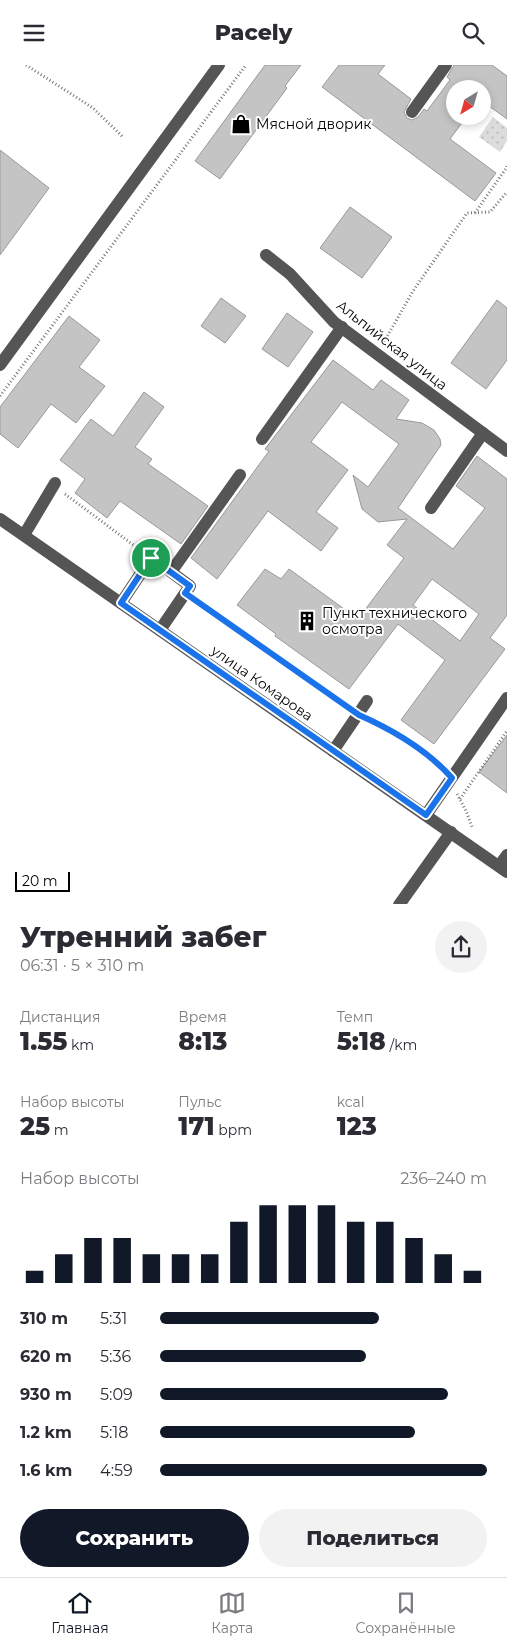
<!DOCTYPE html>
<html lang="ru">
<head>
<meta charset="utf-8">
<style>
	body { margin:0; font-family:Montserrat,sans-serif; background:#f2f2f3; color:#2b2b33; height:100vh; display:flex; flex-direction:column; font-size:19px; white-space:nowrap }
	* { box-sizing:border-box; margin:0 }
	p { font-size:16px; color:#7c7c81 }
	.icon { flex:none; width:28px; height:28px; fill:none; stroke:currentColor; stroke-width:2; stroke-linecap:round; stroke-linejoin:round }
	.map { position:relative; height:839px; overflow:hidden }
	.details { display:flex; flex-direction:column; background:#fff; flex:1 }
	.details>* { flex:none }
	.needle { width:32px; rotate:217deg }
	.tools { position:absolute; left:446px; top:15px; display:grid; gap:10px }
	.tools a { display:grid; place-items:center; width:45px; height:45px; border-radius:50%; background:#fff; box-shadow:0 2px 8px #0003; font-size:25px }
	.scale { position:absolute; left:15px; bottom:12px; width:55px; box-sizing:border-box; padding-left:5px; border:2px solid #000; border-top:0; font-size:14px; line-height:18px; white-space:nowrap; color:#000; -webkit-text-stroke:4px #fff; paint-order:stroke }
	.pin { position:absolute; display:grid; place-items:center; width:42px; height:42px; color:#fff; margin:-21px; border:2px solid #fff; border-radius:50%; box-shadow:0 1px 5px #0007 }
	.round { display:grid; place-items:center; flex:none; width:52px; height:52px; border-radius:26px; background:#f2f2f3 }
	.head { display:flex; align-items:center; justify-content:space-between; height:85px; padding:0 20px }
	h1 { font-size:28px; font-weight:800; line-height:38px }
	.stats { display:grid; grid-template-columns:repeat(3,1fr); gap:8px; height:85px; padding:5px 20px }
	.stats div { display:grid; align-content:center }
	.stats b { font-size:25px; font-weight:800 }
	.stats small { font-size:14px; font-weight:400 }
	.stats p { font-size:14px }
	.chart { height:140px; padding:10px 20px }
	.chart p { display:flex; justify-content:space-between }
	.chart svg { width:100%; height:90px; margin-top:5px; stroke:#111827; stroke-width:6 }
	.button { display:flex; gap:10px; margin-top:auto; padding:10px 20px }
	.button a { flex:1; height:58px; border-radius:30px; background:#111827; color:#fff; font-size:20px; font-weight:800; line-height:58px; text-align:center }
	.button a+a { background:#f2f2f3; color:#2b2b33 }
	ul { padding:0 20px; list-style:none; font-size:16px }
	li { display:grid; grid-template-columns:80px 60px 1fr; align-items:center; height:38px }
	li i { height:12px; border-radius:6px; background:#111827 }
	header { display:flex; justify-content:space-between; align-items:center; height:65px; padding:0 20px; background:#fff; font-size:22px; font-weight:800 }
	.tab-bar { display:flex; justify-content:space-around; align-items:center; height:70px; border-top:1px solid #e1e1e2; background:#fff; font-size:14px; color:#7c7c81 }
	.tab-bar a { display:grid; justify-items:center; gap:2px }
	.tab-bar .current { color:#111827 }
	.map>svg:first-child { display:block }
	.park { fill:url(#park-dots) }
	.building { fill:#c4c4c4; stroke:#999; fill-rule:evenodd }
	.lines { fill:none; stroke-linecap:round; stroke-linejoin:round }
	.path { stroke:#777; stroke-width:3; stroke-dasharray:1 2.5; stroke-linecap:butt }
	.minor { stroke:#555; stroke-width:12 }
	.route-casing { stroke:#fff; stroke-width:10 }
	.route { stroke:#1a73e8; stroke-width:6 }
	.labels { text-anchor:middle; stroke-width:4; stroke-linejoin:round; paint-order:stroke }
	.poi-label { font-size:14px; fill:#000; stroke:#fff; text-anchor:start }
	.street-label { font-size:14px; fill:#000; stroke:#fff }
</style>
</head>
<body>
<header><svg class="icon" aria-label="menu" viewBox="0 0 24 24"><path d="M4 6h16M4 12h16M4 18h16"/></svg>Pacely<svg class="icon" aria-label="search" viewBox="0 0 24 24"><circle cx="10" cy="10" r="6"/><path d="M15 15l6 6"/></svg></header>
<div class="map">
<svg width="507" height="840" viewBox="0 0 507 840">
	<defs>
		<pattern id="park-dots" width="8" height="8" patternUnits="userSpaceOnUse" patternTransform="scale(1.25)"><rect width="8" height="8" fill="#dcdcdc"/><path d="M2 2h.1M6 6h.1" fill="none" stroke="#bbb" stroke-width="1.8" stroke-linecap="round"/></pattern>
	</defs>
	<rect width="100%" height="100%" fill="#fff"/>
	<!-- park -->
	<path class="park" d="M 493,52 L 507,63 L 507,76 L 500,87 L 479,72 Z"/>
	<!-- building -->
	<g class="building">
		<path d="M 265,0 L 301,0 L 285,21 L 287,23 L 220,114 L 195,96 Z"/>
		<path d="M 339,0 L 385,0 L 378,9 L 411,34 L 404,47 L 407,53 L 412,55 L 418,52 L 424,44 L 427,46 L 450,15 L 447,12 L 454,0 L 492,0 L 507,11 L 507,54 L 482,36 L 482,24 L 455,24 L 455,51 L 467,51 L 450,74 L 496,108 L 475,136 L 322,22 Z"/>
		<path d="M 0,85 L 49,123 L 0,190 Z"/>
		<path d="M 350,142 L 392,172 L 362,213 L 320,183 Z"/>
		<path d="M 221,233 L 246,251 L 225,278 L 201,261 Z"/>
		<path d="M 497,235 L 507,243 L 507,295 L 486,324 L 451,298 Z"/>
		<path d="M 287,248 L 313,267 L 288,302 L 262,284 Z"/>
		<path d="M 69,251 L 100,275 L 79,302 L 105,321 L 76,358 L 51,339 L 18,383 L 0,369 L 0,342 Z"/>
		<path d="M 333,295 L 373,325 L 381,315 L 409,335 L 396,354 L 422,358 L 434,365 L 440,374 L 441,380 L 398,443 L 453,484 L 485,443 L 456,421 L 477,391 L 507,414 L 507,550 L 490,573 L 505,584 L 434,679 L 401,655 L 445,595 L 398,559 L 349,624 L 275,571 L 276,569 L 237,540 L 265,504 L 281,514 L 289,504 L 358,554 L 404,493 L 387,480 L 407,454 L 378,457 L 362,444 L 353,410 L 368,422 L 399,379 L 342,337 L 311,377 L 348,405 L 316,447 L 338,463 L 321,486 L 268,446 L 217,514 L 191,493 L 269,386 L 265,384 ZM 432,514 L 479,549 L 460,576 L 413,540 Z"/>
		<path d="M 144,327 L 164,342 L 135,382 L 152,394 L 148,399 L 208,441 L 181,479 L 120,436 L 107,453 L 75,428 L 85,414 L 60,395 L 91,354 L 113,371 Z"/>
		<path d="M 507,670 L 507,728 L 479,707 Z"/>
	</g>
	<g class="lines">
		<!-- path -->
		<g class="path">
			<path d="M 26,0 L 93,43 L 123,72"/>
			<path d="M 475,148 L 507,102 L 507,99"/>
			<path d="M 384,277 L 413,226 L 467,148 L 490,147 L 507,127"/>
			<path d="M 0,331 L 246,0"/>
			<path d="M 65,429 L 140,485"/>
			<path d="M 197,537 L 346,640"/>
			<path d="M 370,655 L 387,662 L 438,698 L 442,702"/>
			<path d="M 457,729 L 466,746 L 473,764"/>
			<path d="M 460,734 L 507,666"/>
		</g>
		<!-- minor -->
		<g class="minor">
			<path d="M 412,47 L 446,0"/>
			<path d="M 266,190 L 290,209 L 334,257 L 507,386"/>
			<path d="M 0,300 L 219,0"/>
			<path d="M 262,374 L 342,262"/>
			<path d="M 431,443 L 483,368"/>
			<path d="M 0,454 L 507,807"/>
			<path d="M 24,470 L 55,418"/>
			<path d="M 121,538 L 151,493"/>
			<path d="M 160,565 L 190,521 L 171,507 L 240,410"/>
			<path d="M 333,686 L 367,636"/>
			<path d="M 426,750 L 507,633"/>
			<path d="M 499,801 L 507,790"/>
			<path d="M 399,840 L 451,767"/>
		</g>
	</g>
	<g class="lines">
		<defs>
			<path id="route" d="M 151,493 L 190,521 L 185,528 L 359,650 C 393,665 427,685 452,713 L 426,750 L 121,538 Z"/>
		</defs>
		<!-- route casing -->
		<use href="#route" class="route-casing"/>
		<!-- route -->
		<use href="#route" class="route"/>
	</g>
	<!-- icons -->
	<defs>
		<symbol id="shop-bare" viewBox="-9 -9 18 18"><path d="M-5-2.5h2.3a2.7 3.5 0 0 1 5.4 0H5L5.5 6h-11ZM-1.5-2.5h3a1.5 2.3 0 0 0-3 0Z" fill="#000" stroke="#fff" stroke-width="2.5" paint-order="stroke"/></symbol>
		<symbol id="building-bare" viewBox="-9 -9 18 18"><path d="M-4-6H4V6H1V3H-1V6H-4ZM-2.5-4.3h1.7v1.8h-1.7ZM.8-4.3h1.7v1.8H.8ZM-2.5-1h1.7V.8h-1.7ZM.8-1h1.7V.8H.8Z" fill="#000" stroke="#fff" stroke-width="2.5" paint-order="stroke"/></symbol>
	</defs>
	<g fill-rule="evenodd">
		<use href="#shop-bare" x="227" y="45" width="28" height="28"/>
		<use href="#building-bare" x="293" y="542" width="28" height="28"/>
	</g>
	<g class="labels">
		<!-- poi labels -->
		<g class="poi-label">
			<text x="256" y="64">Мясной дворик</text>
			<text x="322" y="553">Пункт технического<tspan x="322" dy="16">осмотра</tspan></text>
		</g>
		<!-- street labels -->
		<g class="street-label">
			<text transform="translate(392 280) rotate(38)" y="5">Альпийская улица</text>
			<text transform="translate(262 618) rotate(35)" y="5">улица Комарова</text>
		</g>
	</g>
</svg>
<div class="tools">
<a><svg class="needle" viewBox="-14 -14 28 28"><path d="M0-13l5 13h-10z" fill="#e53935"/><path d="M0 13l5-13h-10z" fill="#7c7c81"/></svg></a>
</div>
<div class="scale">20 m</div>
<div class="pin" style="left:151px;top:493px;background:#1e9e55"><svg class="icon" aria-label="arrive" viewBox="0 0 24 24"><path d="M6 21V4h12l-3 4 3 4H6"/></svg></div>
</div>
<section class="details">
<div class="head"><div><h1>Утренний забег</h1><p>06:31 · 5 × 310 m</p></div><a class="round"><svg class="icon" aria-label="share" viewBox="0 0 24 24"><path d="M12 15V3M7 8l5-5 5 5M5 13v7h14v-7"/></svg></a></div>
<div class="stats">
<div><p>Дистанция</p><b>1.55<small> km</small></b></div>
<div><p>Время</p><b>8:13</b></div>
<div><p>Темп</p><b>5:18<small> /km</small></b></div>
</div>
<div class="stats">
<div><p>Набор высоты</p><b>25<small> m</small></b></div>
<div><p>Пульс</p><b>171<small> bpm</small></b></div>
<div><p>kcal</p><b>123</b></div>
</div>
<div class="chart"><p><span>Набор высоты</span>236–240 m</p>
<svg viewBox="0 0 160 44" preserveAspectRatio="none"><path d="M5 44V38M15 44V30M25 44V22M35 44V22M45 44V30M55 44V30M65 44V30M75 44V14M85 44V6M95 44V6M105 44V6M115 44V14M125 44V14M135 44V22M145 44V30M155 44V38"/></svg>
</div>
<ul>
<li><b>310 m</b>5:31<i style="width:67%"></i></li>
<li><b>620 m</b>5:36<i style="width:63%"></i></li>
<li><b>930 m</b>5:09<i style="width:88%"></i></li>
<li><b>1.2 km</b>5:18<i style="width:78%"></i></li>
<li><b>1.6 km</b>4:59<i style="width:100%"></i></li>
</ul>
<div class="button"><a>Сохранить</a><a>Поделиться</a></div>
</section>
<nav class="tab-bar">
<a class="current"><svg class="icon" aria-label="home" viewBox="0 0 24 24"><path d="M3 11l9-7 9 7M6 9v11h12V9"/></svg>Главная</a>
<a><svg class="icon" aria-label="map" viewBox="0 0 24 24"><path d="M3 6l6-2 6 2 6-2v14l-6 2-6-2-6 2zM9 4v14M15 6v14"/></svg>Карта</a>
<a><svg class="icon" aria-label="saved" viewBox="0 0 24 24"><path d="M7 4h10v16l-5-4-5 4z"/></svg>Сохранённые</a>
</nav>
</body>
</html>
